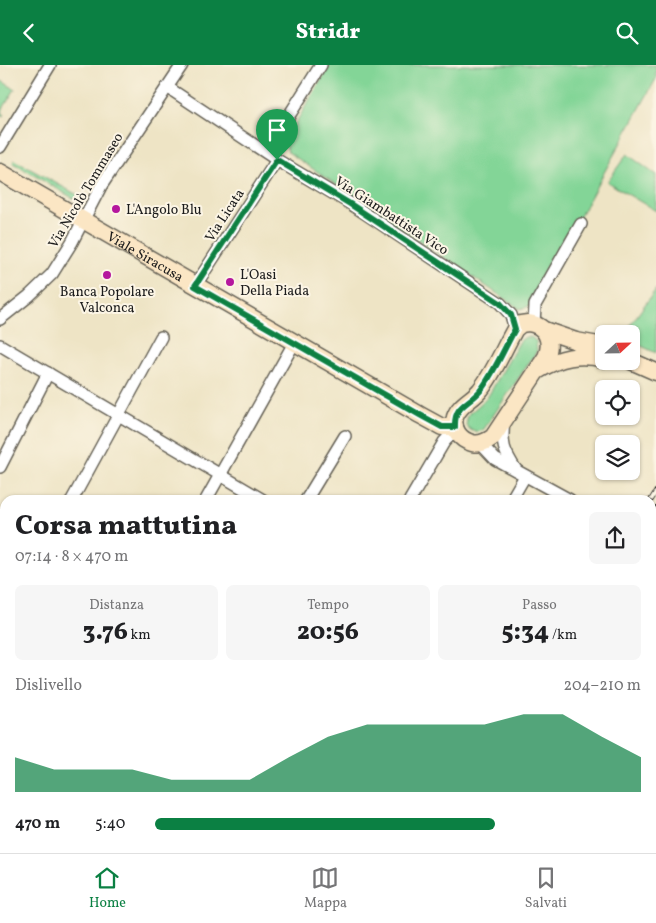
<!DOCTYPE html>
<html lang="it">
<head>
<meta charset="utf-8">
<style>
	body { margin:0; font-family:Vollkorn,serif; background:#f6f6f6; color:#202124; height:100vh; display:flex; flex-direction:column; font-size:19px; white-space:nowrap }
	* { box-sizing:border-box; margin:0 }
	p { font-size:16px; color:#757577 }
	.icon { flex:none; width:28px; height:28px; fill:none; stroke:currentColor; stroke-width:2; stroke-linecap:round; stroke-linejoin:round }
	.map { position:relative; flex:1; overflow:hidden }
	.side { position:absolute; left:0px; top:430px; width:656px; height:359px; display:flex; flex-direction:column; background:#fff; border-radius:15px 15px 0 0; box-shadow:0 1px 4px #0004 }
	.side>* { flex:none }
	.needle { width:32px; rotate:68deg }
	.fabs { position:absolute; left:595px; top:260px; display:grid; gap:10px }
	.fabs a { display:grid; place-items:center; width:45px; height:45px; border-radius:8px; background:#fff; box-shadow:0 1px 4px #0004; font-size:25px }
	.pin { position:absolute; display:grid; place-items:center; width:42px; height:42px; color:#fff; margin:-51px -21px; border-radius:50% 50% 50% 0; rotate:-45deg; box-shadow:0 0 5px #0007 }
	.pin .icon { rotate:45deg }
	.round { display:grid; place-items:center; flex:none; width:52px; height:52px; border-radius:8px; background:#f6f6f6 }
	.head { display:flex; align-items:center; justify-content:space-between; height:85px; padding:0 15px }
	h1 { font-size:28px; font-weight:800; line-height:38px }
	.stats { display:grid; grid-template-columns:repeat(3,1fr); gap:8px; height:85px; padding:5px 15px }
	.stats div { display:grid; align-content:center; border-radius:8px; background:#f6f6f6; text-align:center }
	.stats b { font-size:25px; font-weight:800 }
	.stats small { font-size:14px; font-weight:400 }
	.stats p { font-size:14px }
	.chart { height:140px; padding:10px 15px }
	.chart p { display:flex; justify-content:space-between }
	.chart svg { width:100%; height:90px; margin-top:5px; fill:#0b8043; opacity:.7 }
	ul { padding:0 15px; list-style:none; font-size:16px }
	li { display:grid; grid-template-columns:80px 60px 1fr; align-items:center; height:38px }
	li i { height:12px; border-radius:6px; background:#0b8043 }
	header { display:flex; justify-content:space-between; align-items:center; height:65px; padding:0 15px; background:#0b8043; color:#fff; font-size:22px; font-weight:800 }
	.menu { display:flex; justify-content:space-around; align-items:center; height:70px; border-top:1px solid #e0e0e0; background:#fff; font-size:14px; color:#757577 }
	.menu a { display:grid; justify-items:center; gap:2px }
	.menu .current { color:#0b8043 }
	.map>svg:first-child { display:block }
	.green { fill:#83d597; stroke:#50785a }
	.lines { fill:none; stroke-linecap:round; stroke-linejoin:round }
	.street-casing { stroke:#666257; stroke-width:14 }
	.secondary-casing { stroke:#666257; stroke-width:19 }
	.street { stroke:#fff; stroke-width:11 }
	.secondary { stroke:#fbe6c4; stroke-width:16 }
	.rail-casing { stroke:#1c1c1c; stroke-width:5.5 }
	.rail { stroke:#fcf5e5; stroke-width:4; stroke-dasharray:11; stroke-linecap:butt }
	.route-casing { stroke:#fff; stroke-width:10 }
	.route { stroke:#0b8043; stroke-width:6 }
	.poi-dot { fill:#b5179e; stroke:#fcf5e5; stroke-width:2 }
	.labels { text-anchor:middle; stroke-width:4; stroke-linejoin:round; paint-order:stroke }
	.street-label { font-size:14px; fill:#1c1c1c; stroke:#fcf5e5 }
	.poi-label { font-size:14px; fill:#1c1c1c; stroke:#fcf5e5; text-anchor:start }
</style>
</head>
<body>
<header><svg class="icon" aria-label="back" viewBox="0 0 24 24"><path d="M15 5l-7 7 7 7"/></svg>Stridr<svg class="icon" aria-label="search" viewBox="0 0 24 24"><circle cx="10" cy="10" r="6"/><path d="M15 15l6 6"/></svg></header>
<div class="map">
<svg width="656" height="788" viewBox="0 0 656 788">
	<rect width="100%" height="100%" fill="#fcf5e5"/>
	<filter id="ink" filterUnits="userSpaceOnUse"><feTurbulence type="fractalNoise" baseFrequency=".02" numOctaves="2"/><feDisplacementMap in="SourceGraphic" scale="10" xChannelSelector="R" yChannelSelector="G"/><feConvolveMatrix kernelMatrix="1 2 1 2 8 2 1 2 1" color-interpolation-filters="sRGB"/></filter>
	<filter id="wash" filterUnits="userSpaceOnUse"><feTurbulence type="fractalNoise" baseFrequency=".0096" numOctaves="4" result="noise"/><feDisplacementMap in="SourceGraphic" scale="20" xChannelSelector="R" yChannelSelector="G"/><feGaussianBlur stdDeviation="1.12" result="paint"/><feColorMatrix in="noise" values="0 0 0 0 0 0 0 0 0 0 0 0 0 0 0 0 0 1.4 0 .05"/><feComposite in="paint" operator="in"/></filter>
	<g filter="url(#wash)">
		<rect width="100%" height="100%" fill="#eee4c5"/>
		<!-- green -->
		<g class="green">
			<path d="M 330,0 L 656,0 L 656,14 L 530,241 L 520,244 L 288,87 L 285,76 Z"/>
			<path d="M 0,15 L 15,24 L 1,47 L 4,50 L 3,52 L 0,50 Z"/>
			<path d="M 627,89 L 656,110 L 656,146 L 607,117 Z"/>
			<path d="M 14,95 L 83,133 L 82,135 L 78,136 L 13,98 Z"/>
			<path d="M 656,224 L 656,288 L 631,276 L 631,269 L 624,269 Z"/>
			<path d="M 525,272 L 531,272 L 536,276 L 537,286 L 484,364 C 477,369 471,367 466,360 L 468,350 L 487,333 L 520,276 Z"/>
			<path d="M 0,523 L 5,525 L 5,771 L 0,770 Z"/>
			<path d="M 19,784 L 97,784 L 95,788 L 17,788 Z"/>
			<path d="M 98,784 L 398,784 L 395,788 L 96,788 Z"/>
		</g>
	</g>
	<g filter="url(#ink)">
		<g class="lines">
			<defs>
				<g id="street">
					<path d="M 167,22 L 277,95 L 351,139 L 500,238 L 511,250 L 515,264"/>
					<path d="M 0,82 L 50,0"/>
					<path d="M 266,87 L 321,0"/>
					<path d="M 195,221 L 277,95"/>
					<path d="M 0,254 L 29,231 L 52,209 L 72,177 L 101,121 L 182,0"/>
					<path d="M 534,259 L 535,240 L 581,159"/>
					<path d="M 0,280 L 263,435"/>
					<path d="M 504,357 C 501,380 504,386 516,405"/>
					<path d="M 480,378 L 495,394 L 570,435"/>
					<path d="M 0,402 L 48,308"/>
					<path d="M 72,435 L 161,272"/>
					<path d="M 206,435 L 294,278"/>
					<path d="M 306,435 L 345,371"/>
					<path d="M 410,435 L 444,377 L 456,364"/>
					<path d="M 511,435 L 525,411"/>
					<path d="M 0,472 L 5,474"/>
					<path d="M 651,482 L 656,485"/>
					<path d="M 651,596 L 656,599"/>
					<path d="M 651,658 L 656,660"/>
					<path d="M 651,771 L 656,774"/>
				</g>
				<g id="secondary">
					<path id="s1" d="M 0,107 L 420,350 L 442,362 L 455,362"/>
					<path d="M 528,258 C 546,260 553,276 546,292 L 493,372 C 486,377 480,380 472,378 C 460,375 452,364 455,352 C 459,339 474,334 481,324 C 495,306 504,283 515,264 L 521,259 Z"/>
					<path d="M 544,265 L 576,276 L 604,281"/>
					<path d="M 631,296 L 656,307"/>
					<path d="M 539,305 C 560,292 579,288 604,294"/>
				</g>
			</defs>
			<!-- street casing -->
			<use href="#street" class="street-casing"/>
			<!-- secondary casing -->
			<use href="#secondary" class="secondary-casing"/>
			<!-- street -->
			<use href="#street" class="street"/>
			<!-- secondary -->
			<use href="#secondary" class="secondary"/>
			<defs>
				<g id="rail">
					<path d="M 651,435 L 656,427"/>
					<path d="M 651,450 L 656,443"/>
					<path d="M 421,788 L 424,784"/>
				</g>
			</defs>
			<!-- rail casing -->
			<use href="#rail" class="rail-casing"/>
			<!-- rail -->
			<use href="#rail" class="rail"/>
		</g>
	</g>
	<g class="lines" filter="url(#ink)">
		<defs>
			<path id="route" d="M 277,95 L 350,139 L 500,238 L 511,250 L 515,264 C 505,282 493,310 480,326 C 468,340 454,340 455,362 L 442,362 L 420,350 L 195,221 Z"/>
		</defs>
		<!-- route casing -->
		<use href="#route" class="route-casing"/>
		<!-- route -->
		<use href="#route" class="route"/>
	</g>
	<!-- markers -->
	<g class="poi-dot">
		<circle cx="116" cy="144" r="5"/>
		<circle cx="107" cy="210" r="5"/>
		<circle cx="230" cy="217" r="5"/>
	</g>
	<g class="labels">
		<!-- street labels -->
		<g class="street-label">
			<text transform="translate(85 125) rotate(-59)" y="5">Via Nicolò Tommaseo</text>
			<text transform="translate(224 150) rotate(-57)" y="5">Via Licata</text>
			<text transform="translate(392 150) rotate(33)" y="5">Via Giambattista Vico</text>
			<text dy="5" stroke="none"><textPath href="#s1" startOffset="168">Viale Siracusa</textPath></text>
		</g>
		<!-- poi labels -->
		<g class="poi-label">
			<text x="126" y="149">L'Angolo Blu</text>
			<text x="240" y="214">L'Oasi<tspan x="240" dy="16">Della Piada</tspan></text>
			<text x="107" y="231" text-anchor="middle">Banca Popolare<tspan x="107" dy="16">Valconca</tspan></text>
		</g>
	</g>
</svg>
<div class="fabs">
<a><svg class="needle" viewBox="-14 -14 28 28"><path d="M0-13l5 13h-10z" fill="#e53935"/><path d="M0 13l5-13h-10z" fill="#757577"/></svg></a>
<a><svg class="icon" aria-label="locate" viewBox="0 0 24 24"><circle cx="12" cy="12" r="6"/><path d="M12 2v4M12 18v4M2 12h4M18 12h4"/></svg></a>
<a><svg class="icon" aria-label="layers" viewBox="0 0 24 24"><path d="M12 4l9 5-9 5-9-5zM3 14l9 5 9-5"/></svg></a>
</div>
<div class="pin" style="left:277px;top:95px;background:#1e9e55"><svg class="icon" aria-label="arrive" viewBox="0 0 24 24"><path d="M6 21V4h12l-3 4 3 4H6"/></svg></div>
<section class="side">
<div class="head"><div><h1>Corsa mattutina</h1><p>07:14 · 8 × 470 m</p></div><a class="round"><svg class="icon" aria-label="share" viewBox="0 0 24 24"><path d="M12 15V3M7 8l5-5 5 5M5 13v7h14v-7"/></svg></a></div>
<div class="stats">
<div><p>Distanza</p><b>3.76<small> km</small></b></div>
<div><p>Tempo</p><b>20:56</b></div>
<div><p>Passo</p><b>5:34<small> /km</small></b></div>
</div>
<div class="chart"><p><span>Dislivello</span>204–210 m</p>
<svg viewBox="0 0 160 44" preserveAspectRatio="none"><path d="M0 44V27L10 33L20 33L30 33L40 38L50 38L60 38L70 27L80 17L90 11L100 11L110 11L120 11L130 6L140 6L150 17L160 27V44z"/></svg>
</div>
<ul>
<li><b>470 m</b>5:40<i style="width:70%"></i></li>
</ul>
</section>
</div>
<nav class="menu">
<a class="current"><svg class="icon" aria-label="home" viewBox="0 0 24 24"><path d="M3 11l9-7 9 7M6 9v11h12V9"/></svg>Home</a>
<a><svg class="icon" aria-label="map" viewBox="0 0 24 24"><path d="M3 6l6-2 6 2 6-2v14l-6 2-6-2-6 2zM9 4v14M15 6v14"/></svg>Mappa</a>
<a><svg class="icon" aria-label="saved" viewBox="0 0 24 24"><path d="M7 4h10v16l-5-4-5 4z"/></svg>Salvati</a>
</nav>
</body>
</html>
